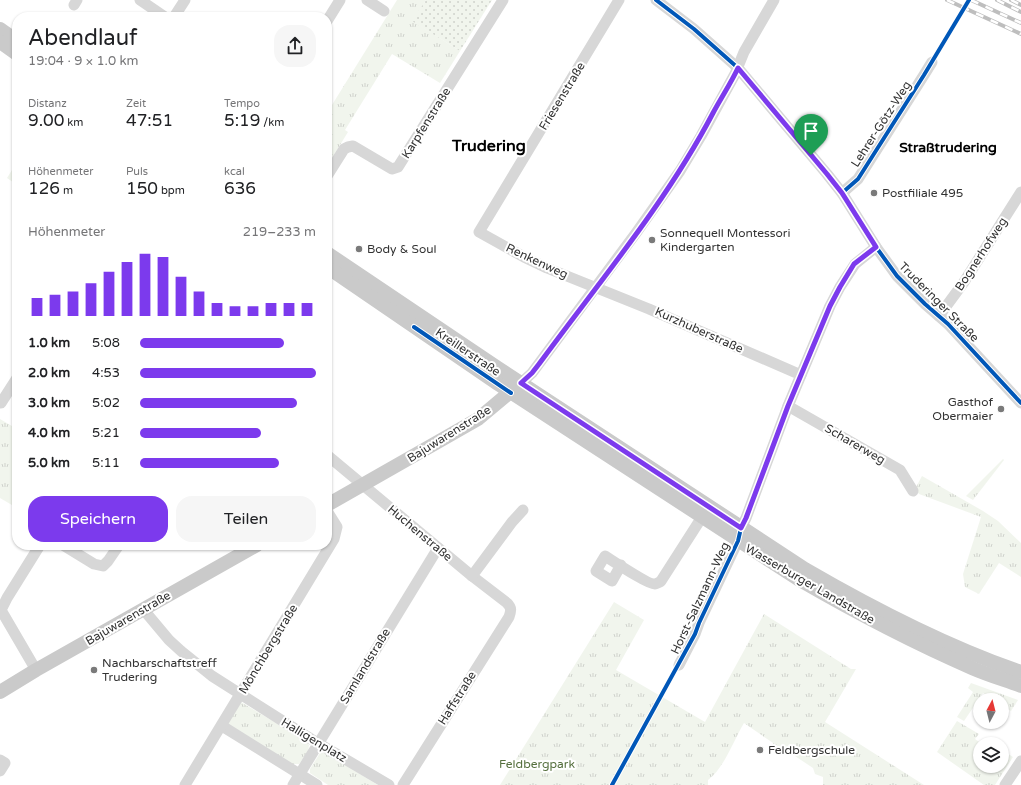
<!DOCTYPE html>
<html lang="de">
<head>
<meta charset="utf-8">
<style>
	body { margin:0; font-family:"Varela Round",sans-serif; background:#f6f6f6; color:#202124; height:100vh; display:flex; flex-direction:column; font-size:15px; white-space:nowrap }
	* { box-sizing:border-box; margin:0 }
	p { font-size:13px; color:#757577 }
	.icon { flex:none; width:22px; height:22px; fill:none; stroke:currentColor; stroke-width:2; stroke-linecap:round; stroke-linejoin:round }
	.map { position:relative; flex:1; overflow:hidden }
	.side { position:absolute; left:12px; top:12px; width:320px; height:538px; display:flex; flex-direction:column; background:#fff; border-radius:16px; box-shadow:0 1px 3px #0004 }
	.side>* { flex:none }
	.needle { width:26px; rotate:7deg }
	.tools { position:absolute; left:973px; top:693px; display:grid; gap:8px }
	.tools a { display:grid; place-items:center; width:36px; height:36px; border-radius:50%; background:#fff; box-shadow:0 1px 3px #0004; font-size:20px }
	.pin { position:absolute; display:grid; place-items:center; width:34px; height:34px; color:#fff; margin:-41px -17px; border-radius:50% 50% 50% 0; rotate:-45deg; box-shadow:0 0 4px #0007 }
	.pin .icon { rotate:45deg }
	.round { display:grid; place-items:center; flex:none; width:42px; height:42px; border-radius:16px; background:#f6f6f6 }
	.head { display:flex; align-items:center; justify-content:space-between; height:68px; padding:0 16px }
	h1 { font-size:22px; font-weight:600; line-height:30px }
	.stats { display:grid; grid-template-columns:repeat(3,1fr); gap:6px; height:68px; padding:4px 16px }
	.stats div { display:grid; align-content:center }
	.stats b { font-size:17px; font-weight:600 }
	.stats small { font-size:11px; font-weight:400 }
	.stats p { font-size:11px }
	.chart { height:112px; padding:8px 16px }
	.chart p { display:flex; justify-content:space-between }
	.chart svg { width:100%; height:72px; margin-top:4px; stroke:#7c3aed; stroke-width:6 }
	.primary-button { display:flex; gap:8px; margin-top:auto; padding:8px 16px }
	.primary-button a { flex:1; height:46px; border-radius:16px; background:#7c3aed; color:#fff; font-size:16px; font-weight:600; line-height:46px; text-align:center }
	.primary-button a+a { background:#f6f6f6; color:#202124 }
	ul { padding:0 16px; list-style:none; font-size:13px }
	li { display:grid; grid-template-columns:64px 48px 1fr; align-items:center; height:30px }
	li i { height:10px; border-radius:5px; background:#7c3aed }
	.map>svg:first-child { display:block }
	.grass { fill:url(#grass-tufts) }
	.garden { fill:url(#garden-dots) }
	.pitch { fill:#f1f5ed }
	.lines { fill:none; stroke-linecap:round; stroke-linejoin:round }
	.minor { stroke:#d7d7d7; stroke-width:11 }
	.major { stroke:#cacaca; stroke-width:14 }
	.rail-casing { stroke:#bebebe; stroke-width:4 }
	.rail { stroke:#fff; stroke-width:2.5; stroke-dasharray:8; stroke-linecap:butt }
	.cycleway-casing { stroke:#fff; stroke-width:6 }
	.cycleway { stroke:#0057b8; stroke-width:4 }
	.route-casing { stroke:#fff; stroke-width:8 }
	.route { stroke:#7c3aed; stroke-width:5 }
	.poi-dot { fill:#7a7a7a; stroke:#fff; stroke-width:1.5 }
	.labels { text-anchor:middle; stroke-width:4; stroke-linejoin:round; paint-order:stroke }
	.street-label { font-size:12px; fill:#333; stroke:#fff }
	.poi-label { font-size:12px; fill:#333; stroke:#fff; text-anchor:start }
	.park-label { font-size:12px; fill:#56703f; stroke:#fff }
	.quarter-label { font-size:14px; font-weight:bold; fill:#000; stroke:#fff }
	.district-label { font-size:16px; font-weight:bold; fill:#000; stroke:#fff }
</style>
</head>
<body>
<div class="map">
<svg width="1021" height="785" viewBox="0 0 1021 785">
	<defs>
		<pattern id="grass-tufts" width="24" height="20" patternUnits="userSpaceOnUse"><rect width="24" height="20" fill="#f1f5ed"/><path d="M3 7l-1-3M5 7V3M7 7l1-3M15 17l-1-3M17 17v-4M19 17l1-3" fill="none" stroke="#cfd2cc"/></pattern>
		<pattern id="garden-dots" width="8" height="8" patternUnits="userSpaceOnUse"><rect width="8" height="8" fill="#f1f5ed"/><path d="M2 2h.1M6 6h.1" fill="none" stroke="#cfd2cc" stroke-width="1.8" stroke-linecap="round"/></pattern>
	</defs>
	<rect width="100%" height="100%" fill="#fff"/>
	<!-- grass -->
	<g class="grass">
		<path d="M 397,0 L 426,0 L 413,21 L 460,51 L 440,83 L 392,54 L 345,130 L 348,132 L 332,158 L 327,155 L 327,113 Z"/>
		<path d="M 0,419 L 17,429 L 17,508 L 0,498 Z"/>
		<path d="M 1003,459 L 1004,460 L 973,500 L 966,496 Z"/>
		<path d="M 922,476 L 983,511 L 998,521 L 1021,543 L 1021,577 L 999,563 L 979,594 L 965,587 L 963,574 L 981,517 L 919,494 L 915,489 Z"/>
		<path d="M 614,602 L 644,620 L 616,670 L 705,722 L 764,614 L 851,669 L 856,669 L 825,722 L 924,785 L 823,785 L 823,777 L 815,774 L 813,768 L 786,750 L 778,754 L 774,750 L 773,743 L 744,723 C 733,741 725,767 708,780 L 708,785 L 500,785 Z"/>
		<path d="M 971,683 L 1018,700 L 1011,711 L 1002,706 L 1002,700 L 993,700 L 983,693 L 964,721 L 957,717 L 973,692 L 968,688 Z"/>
		<path d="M 241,702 L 306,741 L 309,745 L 308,752 L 299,764 L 290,764 L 227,725 Z"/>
		<path d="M 957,721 L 979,734 L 975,739 L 982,744 L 980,744 L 980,766 L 1002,766 L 1002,750 L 1013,757 L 995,785 L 984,785 L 937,752 Z"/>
		<path d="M 320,753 L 325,753 L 378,785 L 328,785 L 310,773 L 310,769 Z"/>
	</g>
	<!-- garden -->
	<path class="garden" d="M 426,0 L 492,0 L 460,51 L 412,21 Z"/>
	<!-- pitch -->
	<path class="pitch" d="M 17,162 L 17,185 L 7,178 Z"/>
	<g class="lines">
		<!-- minor -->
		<g class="minor">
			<path d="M 140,0 L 165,17"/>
			<path d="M 367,0 L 384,11"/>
			<path d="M 619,0 L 479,232 L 524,257 L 547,268 L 649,309 L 801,375"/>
			<path d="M 656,0 L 694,29 L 738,68 L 827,174 L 842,193 L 876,247 L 897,276 L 925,304 L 948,324 L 1021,403"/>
			<path d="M 74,5 L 77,0"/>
			<path d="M 174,17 L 185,0"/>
			<path d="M 327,21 L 340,0"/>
			<path d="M 327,176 L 344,149 L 348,147 L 353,146 L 392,169 L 398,167 L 503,0"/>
			<path d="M 842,193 L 858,179 L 924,75 L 932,62"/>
			<path d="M 939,316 L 964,282 L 1021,192"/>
			<path d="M 521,383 L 532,373 L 636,233 L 680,171 L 701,136 L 735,74 L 744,52 L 774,0"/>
			<path d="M 0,403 L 1,403 L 17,378"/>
			<path d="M 788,406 L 900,470 L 913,491"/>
			<path d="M 327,455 L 472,576 L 507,603 C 512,608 511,611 509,617 L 403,785"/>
			<path d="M 741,528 L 746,518 L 788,406 L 830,306 L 840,287 L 855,264 L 876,247"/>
			<path d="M 63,545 L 94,564 L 103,566 L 108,561 L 119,545"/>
			<path d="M 621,565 L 612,581 L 596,571 L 605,556 C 613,561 649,585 655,584 C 656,584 660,582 661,581 L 702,517"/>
			<path d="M 472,576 L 512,522 L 523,510"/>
			<path d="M 143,609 L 169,640 L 181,651 L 212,676 L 311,739 L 389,785"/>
			<path d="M 679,665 L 695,634 L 699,623 L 738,541"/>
			<path d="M 36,670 L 1,610 L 7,598 L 40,545"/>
			<path d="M 222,726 L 317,785"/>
			<path d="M 0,760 L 5,763 L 0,771"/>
			<path d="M 185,785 L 334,539 L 337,527 L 327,511"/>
			<path d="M 293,785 L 438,548"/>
			<path d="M 1005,785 L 1021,761"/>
		</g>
		<!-- major -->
		<g class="major">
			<path d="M 0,29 L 17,41"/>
			<path d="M 0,42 L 17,54"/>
			<path d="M 327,253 L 498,368 L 805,569 C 874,609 945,646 1021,672"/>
			<path d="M 327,267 L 498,384 L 798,579 C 855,612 912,642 972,668 C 988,675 1005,680 1021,686"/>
			<path d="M 327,505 L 478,419 L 516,387"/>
			<path d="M 0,692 L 36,670 L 257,545"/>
		</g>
		<defs>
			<g id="rail">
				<path d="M 947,0 L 1021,34"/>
				<path d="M 971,0 L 1021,23"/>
				<path d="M 997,0 L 1021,12"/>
				<path d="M 1011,0 L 1021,5"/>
			</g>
		</defs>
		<!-- rail casing -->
		<use href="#rail" class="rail-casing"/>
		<!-- rail -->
		<use href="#rail" class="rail"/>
		<defs>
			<g id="cycleway">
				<path d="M 656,0 L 694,29 L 738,68 L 827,174 L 842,193 L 876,247 L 897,276 L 925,304 L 948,324 L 1021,403"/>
				<path d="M 842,193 L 858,179 L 924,75 L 969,0"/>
				<path d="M 414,327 L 511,393"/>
				<path d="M 612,785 L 695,634 L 699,623 L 738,541 L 741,528 L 746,518 L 788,406 L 830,306 L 840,287 L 855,264 L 876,247"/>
			</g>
		</defs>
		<!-- cycleway casing -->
		<use href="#cycleway" class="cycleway-casing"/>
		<!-- cycleway -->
		<use href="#cycleway" class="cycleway"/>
	</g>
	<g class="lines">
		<defs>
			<path id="route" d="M 738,68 L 827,174 L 842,193 L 876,247 L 854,264 L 840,287 L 830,306 L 788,406 L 746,518 L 741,528 L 521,383 L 532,373 L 539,364 C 599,282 666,203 713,113 C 721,98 731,83 738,68 Z"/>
		</defs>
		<!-- route casing -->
		<use href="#route" class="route-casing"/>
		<!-- route -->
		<use href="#route" class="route"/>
	</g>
	<!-- markers -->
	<g class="poi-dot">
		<circle cx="874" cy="193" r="4"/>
		<circle cx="652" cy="240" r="4"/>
		<circle cx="359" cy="249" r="4"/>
		<circle cx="1001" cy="409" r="4"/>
		<circle cx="94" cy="670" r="4"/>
		<circle cx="760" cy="750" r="4"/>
	</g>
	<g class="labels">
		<!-- street labels -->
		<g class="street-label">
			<text transform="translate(562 96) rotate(-59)" y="4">Friesenstraße</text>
			<text transform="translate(426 123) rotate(-58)" y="4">Karpfenstraße</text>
			<text transform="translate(881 124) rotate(-57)" y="4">Lehrer-Götz-Weg</text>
			<text transform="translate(981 254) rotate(-57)" y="4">Bognerhofweg</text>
			<text transform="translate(537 261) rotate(25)" y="4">Renkenweg</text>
			<text transform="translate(939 302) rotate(45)" y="4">Truderinger Straße</text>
			<text transform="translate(699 330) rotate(24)" y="4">Kurzhuberstraße</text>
			<text transform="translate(468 352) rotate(34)" y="4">Kreillerstraße</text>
			<text transform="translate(449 434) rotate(-32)" y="4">Bajuwarenstraße</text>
			<text transform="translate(855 444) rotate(30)" y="4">Scharerweg</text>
			<text transform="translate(420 533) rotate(40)" y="4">Huchenstraße</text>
			<text transform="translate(810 584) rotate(30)" y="4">Wasserburger Landstraße</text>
			<text transform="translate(700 598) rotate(-65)" y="4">Horst-Salzmann-Weg</text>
			<text transform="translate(128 618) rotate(-30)" y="4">Bajuwarenstraße</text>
			<text transform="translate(268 649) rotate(-59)" y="4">Mönchbergstraße</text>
			<text transform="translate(365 666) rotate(-59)" y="4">Samlandstraße</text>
			<text transform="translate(457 698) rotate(-58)" y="4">Haffstraße</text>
			<text transform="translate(314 740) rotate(31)" y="4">Halligenplatz</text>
		</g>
		<!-- poi labels -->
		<g class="poi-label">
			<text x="882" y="197">Postfiliale 495</text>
			<text x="660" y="237">Sonnequell Montessori<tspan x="660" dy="14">Kindergarten</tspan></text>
			<text x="367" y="253">Body &amp; Soul</text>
			<text x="993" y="406" text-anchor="end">Gasthof<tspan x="993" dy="14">Obermaier</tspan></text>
			<text x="102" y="667">Nachbarschaftstreff<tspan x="102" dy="14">Trudering</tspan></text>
			<text x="768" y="754">Feldbergschule</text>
		</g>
		<!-- park labels -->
		<g class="park-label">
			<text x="537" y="768">Feldbergpark</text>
		</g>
		<!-- quarter labels -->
		<g class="quarter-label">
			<text x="948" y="152">Straßtrudering</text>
		</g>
		<!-- district labels -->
		<g class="district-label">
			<text x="489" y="151">Trudering</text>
		</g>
	</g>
</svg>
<div class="tools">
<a><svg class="needle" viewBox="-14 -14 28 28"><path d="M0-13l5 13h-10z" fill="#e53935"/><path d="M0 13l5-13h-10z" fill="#757577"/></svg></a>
<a><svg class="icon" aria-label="layers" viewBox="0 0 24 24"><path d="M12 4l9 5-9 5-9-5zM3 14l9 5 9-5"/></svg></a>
</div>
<div class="pin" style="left:811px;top:155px;background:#1e9e55"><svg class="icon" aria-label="arrive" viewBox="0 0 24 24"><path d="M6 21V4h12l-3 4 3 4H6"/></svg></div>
<section class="side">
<div class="head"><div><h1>Abendlauf</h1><p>19:04 · 9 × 1.0 km</p></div><a class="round"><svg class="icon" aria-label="share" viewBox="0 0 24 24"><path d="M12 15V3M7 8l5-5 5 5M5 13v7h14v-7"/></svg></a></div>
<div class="stats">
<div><p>Distanz</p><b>9.00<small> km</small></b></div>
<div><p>Zeit</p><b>47:51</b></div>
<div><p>Tempo</p><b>5:19<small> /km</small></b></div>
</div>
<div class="stats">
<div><p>Höhenmeter</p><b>126<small> m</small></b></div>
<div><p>Puls</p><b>150<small> bpm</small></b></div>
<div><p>kcal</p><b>636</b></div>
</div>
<div class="chart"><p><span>Höhenmeter</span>219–233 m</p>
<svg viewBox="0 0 160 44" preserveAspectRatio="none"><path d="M5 44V33M15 44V31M25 44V29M35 44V24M45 44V17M55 44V11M65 44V6M75 44V8M85 44V20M95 44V29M105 44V36M115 44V38M125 44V38M135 44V36M145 44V36M155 44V36"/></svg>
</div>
<ul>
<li><b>1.0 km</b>5:08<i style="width:82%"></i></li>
<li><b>2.0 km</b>4:53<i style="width:100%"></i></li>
<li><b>3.0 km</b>5:02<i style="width:89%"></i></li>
<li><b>4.0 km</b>5:21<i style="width:69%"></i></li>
<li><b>5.0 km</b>5:11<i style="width:79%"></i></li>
</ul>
<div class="primary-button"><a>Speichern</a><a>Teilen</a></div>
</section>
</div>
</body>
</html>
